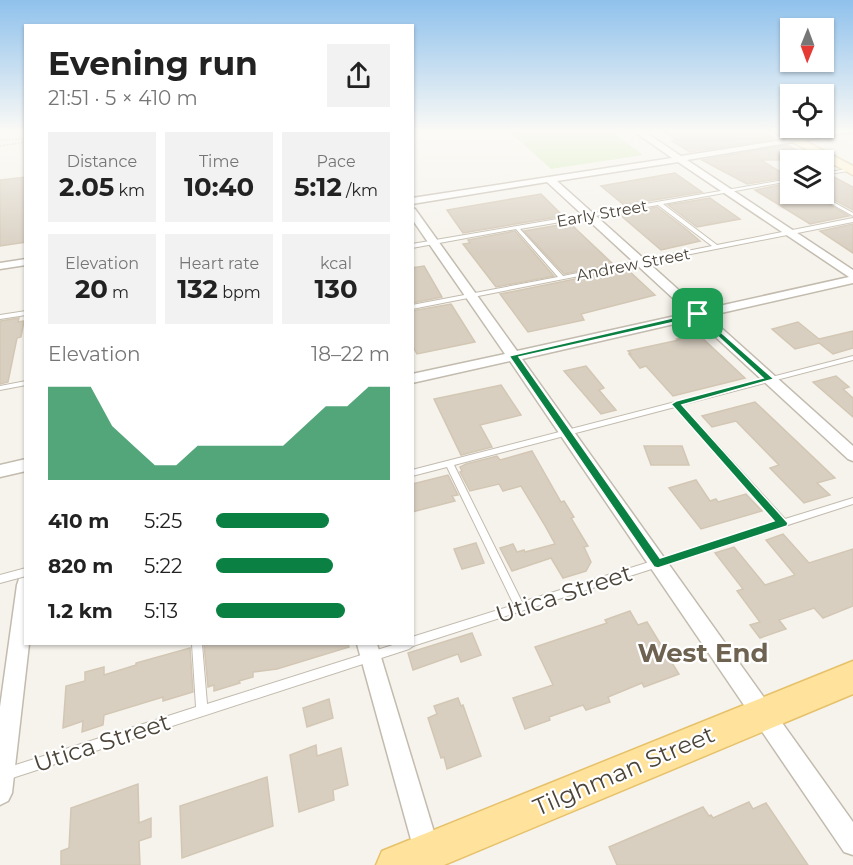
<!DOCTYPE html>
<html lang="en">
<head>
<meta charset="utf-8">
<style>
	body { margin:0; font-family:Montserrat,sans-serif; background:#f2f2f2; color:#222; height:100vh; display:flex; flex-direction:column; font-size:22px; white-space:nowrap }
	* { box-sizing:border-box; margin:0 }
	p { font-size:20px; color:#767676 }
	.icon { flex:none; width:33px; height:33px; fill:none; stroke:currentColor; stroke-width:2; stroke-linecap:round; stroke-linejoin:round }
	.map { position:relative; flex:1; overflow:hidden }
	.panel { position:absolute; left:24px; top:24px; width:390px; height:621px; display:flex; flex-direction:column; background:#fff; border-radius:0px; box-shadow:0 2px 4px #0004 }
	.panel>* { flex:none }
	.needle { width:39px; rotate:181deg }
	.tools { position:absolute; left:780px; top:18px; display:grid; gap:12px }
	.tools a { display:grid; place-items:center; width:54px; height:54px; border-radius:0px; background:#fff; box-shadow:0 2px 4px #0004; font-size:30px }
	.pin { position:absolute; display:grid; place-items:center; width:51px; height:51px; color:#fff; margin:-26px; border-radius:12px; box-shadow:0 3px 9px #0006 }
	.round { display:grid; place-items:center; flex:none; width:63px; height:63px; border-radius:0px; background:#f2f2f2 }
	.summary { display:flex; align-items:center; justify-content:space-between; height:102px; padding:0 24px }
	h1 { font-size:33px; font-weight:700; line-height:45px }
	.metrics { display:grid; grid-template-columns:repeat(3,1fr); gap:9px; height:102px; padding:6px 24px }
	.metrics div { display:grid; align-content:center; border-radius:0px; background:#f2f2f2; text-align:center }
	.metrics b { font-size:26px; font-weight:700 }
	.metrics small { font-size:16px; font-weight:400 }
	.metrics p { font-size:16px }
	.chart { height:168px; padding:12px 24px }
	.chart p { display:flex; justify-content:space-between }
	.chart svg { width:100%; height:108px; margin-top:6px; fill:#0b8043; opacity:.7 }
	ul { padding:0 24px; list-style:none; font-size:20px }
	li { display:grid; grid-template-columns:96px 72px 1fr; align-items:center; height:45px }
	li i { height:15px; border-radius:8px; background:#0b8043 }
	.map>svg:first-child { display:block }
	.green { fill:#d2eab5 }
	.building { fill:#d8cfc1; stroke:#d3c7b4; stroke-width:1.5 }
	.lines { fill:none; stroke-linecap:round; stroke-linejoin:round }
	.lane-casing { stroke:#c2bbae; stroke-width:2 }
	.street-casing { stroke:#c2bbae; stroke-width:3 }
	.secondary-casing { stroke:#d6c79b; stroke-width:3 }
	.primary-casing { stroke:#e6c16a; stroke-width:3 }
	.path { stroke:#c4b79f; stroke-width:1.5; stroke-dasharray:1.5 1.5; stroke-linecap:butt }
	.lane { fill:#fff; fill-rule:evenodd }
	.street { fill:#fff; fill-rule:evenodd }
	.secondary { fill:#fff3cd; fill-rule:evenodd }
	.primary { fill:#ffe39c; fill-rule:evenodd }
	.route { fill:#0b8043; stroke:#fff; stroke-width:1.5; fill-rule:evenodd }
	.labels { text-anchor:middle; stroke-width:4.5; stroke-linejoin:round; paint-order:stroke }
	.far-street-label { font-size:16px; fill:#4b4439; stroke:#fff }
	.near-street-label { font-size:24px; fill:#4b4439; stroke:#fff }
	.near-neighbourhood-label { font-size:26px; font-weight:bold; fill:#6e6250; stroke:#fff }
</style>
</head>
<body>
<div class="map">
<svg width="853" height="865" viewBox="0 0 853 865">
	<rect width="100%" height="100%" fill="#f6f3ec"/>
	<!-- green -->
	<path class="green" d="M 510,132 L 612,132 L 643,155 L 551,169 Z"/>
	<!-- building -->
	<g class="building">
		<path d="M 664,132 L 763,132 L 775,139 L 690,152 L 672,141 L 676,140 Z"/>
		<path d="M 787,145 L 816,160 L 761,160 L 789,177 L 747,184 L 702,160 Z"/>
		<path d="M 675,173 L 702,192 L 624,205 L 601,186 Z"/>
		<path d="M 832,176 L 853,187 L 853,210 L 823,194 L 824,177 Z"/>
		<path d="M 26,177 L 26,242 L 0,246 L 0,180 Z"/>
		<path d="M 790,183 L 790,194 L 812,194 L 849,216 L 810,224 L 755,190 Z"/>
		<path d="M 541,194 L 563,216 L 463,233 L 447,210 Z"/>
		<path d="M 710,198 L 740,219 L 697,227 L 668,205 Z"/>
		<path d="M 657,207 L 686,229 L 700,241 L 661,250 L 619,214 Z"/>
		<path d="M 570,223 L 577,230 L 613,264 L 564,274 L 524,231 Z"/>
		<path d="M 853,224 L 853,253 L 820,231 Z"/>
		<path d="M 515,231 L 554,276 L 496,287 L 463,244 L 470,243 L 468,240 Z"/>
		<path d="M 424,266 L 442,297 L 412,303 L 412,268 Z"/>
		<path d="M 620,270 L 628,270 L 655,295 L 581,314 L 584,320 L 528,332 L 500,294 Z"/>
		<path d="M 451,304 L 475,342 L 417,354 L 412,345 L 412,311 Z"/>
		<path d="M 19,318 L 18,322 L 24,321 L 21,337 L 17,338 L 8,382 L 0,384 L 0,321 Z"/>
		<path d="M 798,322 L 819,339 L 853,331 L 853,348 L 833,354 L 819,343 L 795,349 L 772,329 Z"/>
		<path d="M 698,334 L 745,378 L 673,396 L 646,366 L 640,368 L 629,354 L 631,354 L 628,351 L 679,340 L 677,339 Z"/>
		<path d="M 586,366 L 604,388 L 599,390 L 616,410 L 601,414 L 564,371 Z"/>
		<path d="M 836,376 L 849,387 L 843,389 L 853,398 L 853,417 L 813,382 Z"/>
		<path d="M 501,385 L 521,415 L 480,425 L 492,447 L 461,455 L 434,399 Z"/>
		<path d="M 755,402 L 835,478 L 817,483 L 830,495 L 804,503 L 770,468 L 779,465 L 736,421 L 712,427 L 702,416 Z"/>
		<path d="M 644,446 L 682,446 L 689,465 L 651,465 Z"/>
		<path d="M 532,451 L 561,502 L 564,501 L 574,517 L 571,518 L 588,546 L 584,547 L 591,562 L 586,571 L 563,578 L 551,558 L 512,571 L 500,548 L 513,544 L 517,552 L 524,550 L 525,552 L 555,544 L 544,524 L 521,486 L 503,491 L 499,484 L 470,491 L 460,472 L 462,471 L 460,467 L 466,464 L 497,456 L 500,460 Z"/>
		<path d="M 448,475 L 458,495 L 452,496 L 455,501 L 412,512 L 412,484 Z"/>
		<path d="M 696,480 L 710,501 L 716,499 L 718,502 L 746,494 L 762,511 L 701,529 L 669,488 Z"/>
		<path d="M 783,534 L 809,563 L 853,549 L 853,606 L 823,618 L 814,608 L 779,620 L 786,629 L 760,638 L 750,625 L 760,622 L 737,591 L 743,589 L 715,553 L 734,547 L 765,585 L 795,575 L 766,540 Z"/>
		<path d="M 476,543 L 484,563 L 462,569 L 454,549 Z"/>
		<path d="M 630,611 L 638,625 L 647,622 L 679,674 L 644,687 L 642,683 L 608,697 L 610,702 L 586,710 L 583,705 L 549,717 L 550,720 L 525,729 L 513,698 L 553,685 L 535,647 L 607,623 L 605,620 Z"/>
		<path d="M 472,633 L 481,655 L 461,662 L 458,654 L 413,670 L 408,653 Z"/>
		<path d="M 204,644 L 348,644 L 349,647 L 277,669 L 253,672 L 253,677 L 239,681 L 240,683 L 214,691 L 214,685 L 208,687 Z"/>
		<path d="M 190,648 L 193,692 L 163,701 L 163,697 L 104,715 L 103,725 L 82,732 L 83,721 L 63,728 L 66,686 L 85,681 L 85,672 L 104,667 L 104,675 L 136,665 L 136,663 Z"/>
		<path d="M 458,698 L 461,706 L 463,705 L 481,756 L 447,769 L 444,757 L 441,758 L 428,718 L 437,714 L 434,706 Z"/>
		<path d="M 329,699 L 333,718 L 307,727 L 303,708 Z"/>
		<path d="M 316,745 L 317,756 L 341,748 L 348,785 L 333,790 L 334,800 L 299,812 L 290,755 Z"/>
		<path d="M 267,777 L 273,826 L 182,858 L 180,806 Z"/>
		<path d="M 138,784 L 139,823 L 151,818 L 151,837 L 139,841 L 140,865 L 61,865 L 61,851 L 69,848 L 71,808 Z"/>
		<path d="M 749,802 L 753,809 L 766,803 L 808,865 L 617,865 L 609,847 L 703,807 L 709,816 L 711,815 L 713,818 Z"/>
	</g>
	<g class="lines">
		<defs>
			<g id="lane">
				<path d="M 853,168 L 853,170 L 824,175 L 824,173 Z"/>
				<path d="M 790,179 L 790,181 L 663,204 L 717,245 L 853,218 L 853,222 L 412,309 L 412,305 L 558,277 L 516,229 L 412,248 L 412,244 ZM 658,205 L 712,246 L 563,276 L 520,229 Z"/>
				<path d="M 814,194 L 819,194 L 853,213 L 853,216 Z"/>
				<path d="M 26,311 L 26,315 L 0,319 L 0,315 Z"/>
				<path d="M 853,356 L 853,360 L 681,405 L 785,519 L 853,498 L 853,504 L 413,646 L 409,649 L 0,782 L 0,770 L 196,707 L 192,644 L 202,644 L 207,704 L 396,644 L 412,644 L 412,637 L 514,605 L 447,467 L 412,476 L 412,470 ZM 675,407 L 777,522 L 522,602 L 454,465 Z"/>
				<path d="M 26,381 L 26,385 L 0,390 L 0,386 Z"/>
				<path d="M 26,568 L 26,576 L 0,583 L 0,575 Z"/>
			</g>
			<g id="street">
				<path d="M 635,132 L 645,132 L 681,156 L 833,132 L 853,132 L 687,160 L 853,270 L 853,283 L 708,316 L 853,446 L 853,461 L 848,459 L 696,319 L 522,359 L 853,822 L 853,855 L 844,852 L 510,361 L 412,383 L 412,374 L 505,354 L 412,219 L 412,208 L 415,209 L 517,351 L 689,313 L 547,182 L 412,204 L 412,198 L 672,158 ZM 678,162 L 849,277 L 701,310 L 557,181 Z"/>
				<path d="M 26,259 L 26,265 L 0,269 L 0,263 Z"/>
				<path d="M 26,459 L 26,471 L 0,477 L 0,465 Z"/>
				<path d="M 26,577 L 26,644 L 29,644 L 12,793 L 8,801 L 0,805 L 0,707 L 17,585 L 19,579 Z"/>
				<path d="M 357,644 L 377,644 L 444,865 L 418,865 Z"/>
			</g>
			<path id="secondary" d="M 774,132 L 788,132 L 853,166 L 853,175 Z"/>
			<path id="primary" d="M 853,661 L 853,694 L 444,865 L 376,865 L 382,851 Z"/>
		</defs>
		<!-- lane casing -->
		<use href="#lane" class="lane-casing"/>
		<!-- street casing -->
		<use href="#street" class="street-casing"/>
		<!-- secondary casing -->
		<use href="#secondary" class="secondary-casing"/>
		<!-- primary casing -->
		<use href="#primary" class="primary-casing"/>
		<!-- path -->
		<g class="path">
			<path d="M 0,135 L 9,132"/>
			<path d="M 20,138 L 22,132"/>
			<path d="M 0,140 L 26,139"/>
			<path d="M 0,146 L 26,142"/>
		</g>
		<!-- lane -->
		<use href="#lane" class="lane"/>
		<!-- street -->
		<use href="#street" class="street"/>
		<!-- secondary -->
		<use href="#secondary" class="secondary"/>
		<!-- primary -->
		<use href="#primary" class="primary"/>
	</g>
	<!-- sky -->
	<linearGradient id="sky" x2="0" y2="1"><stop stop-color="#8fc1ec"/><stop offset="0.52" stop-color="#fbfaf6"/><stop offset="1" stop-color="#fbfaf6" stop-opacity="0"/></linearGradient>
	<rect width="853" height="253" fill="url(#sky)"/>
	<!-- route -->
	<path class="route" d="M 698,312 L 774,379 L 682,405 L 788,523 L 787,526 L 658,568 L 654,567 L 509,356 ZM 697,317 L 763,378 L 676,401 L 671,404 L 774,521 L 660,558 L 519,357 Z"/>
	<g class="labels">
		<!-- far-street labels -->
		<g class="far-street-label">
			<text transform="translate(602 213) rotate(-10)" y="6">Early Street</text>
			<text transform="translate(633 264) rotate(-11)" y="6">Andrew Street</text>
		</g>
		<!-- near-street labels -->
		<g class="near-street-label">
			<text transform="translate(564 594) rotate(-18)" y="8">Utica Street</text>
			<text transform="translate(102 743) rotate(-18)" y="8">Utica Street</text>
			<text transform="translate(624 771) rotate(-23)" y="8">Tilghman Street</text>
		</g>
		<!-- near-neighbourhood labels -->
		<g class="near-neighbourhood-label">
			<text x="703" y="662">West End</text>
		</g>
	</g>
</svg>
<div class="tools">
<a><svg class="needle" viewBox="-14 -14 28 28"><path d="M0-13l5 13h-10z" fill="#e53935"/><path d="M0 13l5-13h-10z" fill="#767676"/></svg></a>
<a><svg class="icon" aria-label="locate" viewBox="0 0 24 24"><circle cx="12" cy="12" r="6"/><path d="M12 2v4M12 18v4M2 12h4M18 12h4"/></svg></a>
<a><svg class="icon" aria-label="layers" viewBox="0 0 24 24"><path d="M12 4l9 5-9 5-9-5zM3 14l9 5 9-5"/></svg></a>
</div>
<div class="pin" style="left:698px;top:314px;background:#1e9e55"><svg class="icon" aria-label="arrive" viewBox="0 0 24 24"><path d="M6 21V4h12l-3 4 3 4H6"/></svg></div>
<section class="panel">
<div class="summary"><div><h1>Evening run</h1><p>21:51 · 5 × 410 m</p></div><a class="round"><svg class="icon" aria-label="share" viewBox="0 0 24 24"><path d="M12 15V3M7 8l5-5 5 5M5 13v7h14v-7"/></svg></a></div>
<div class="metrics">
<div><p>Distance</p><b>2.05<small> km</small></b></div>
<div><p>Time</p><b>10:40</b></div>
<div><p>Pace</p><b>5:12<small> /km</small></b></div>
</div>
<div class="metrics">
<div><p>Elevation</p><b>20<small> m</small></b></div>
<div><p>Heart rate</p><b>132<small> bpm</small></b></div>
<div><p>kcal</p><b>130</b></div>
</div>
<div class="chart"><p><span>Elevation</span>18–22 m</p>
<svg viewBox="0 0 160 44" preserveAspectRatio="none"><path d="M0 44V6L10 6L20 6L30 22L40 30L50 38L60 38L70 30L80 30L90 30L100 30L110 30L120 22L130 14L140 14L150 6L160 6V44z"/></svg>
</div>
<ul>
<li><b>410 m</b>5:25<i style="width:65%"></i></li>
<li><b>820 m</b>5:22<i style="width:67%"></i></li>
<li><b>1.2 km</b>5:13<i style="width:74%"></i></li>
</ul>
</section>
</div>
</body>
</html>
